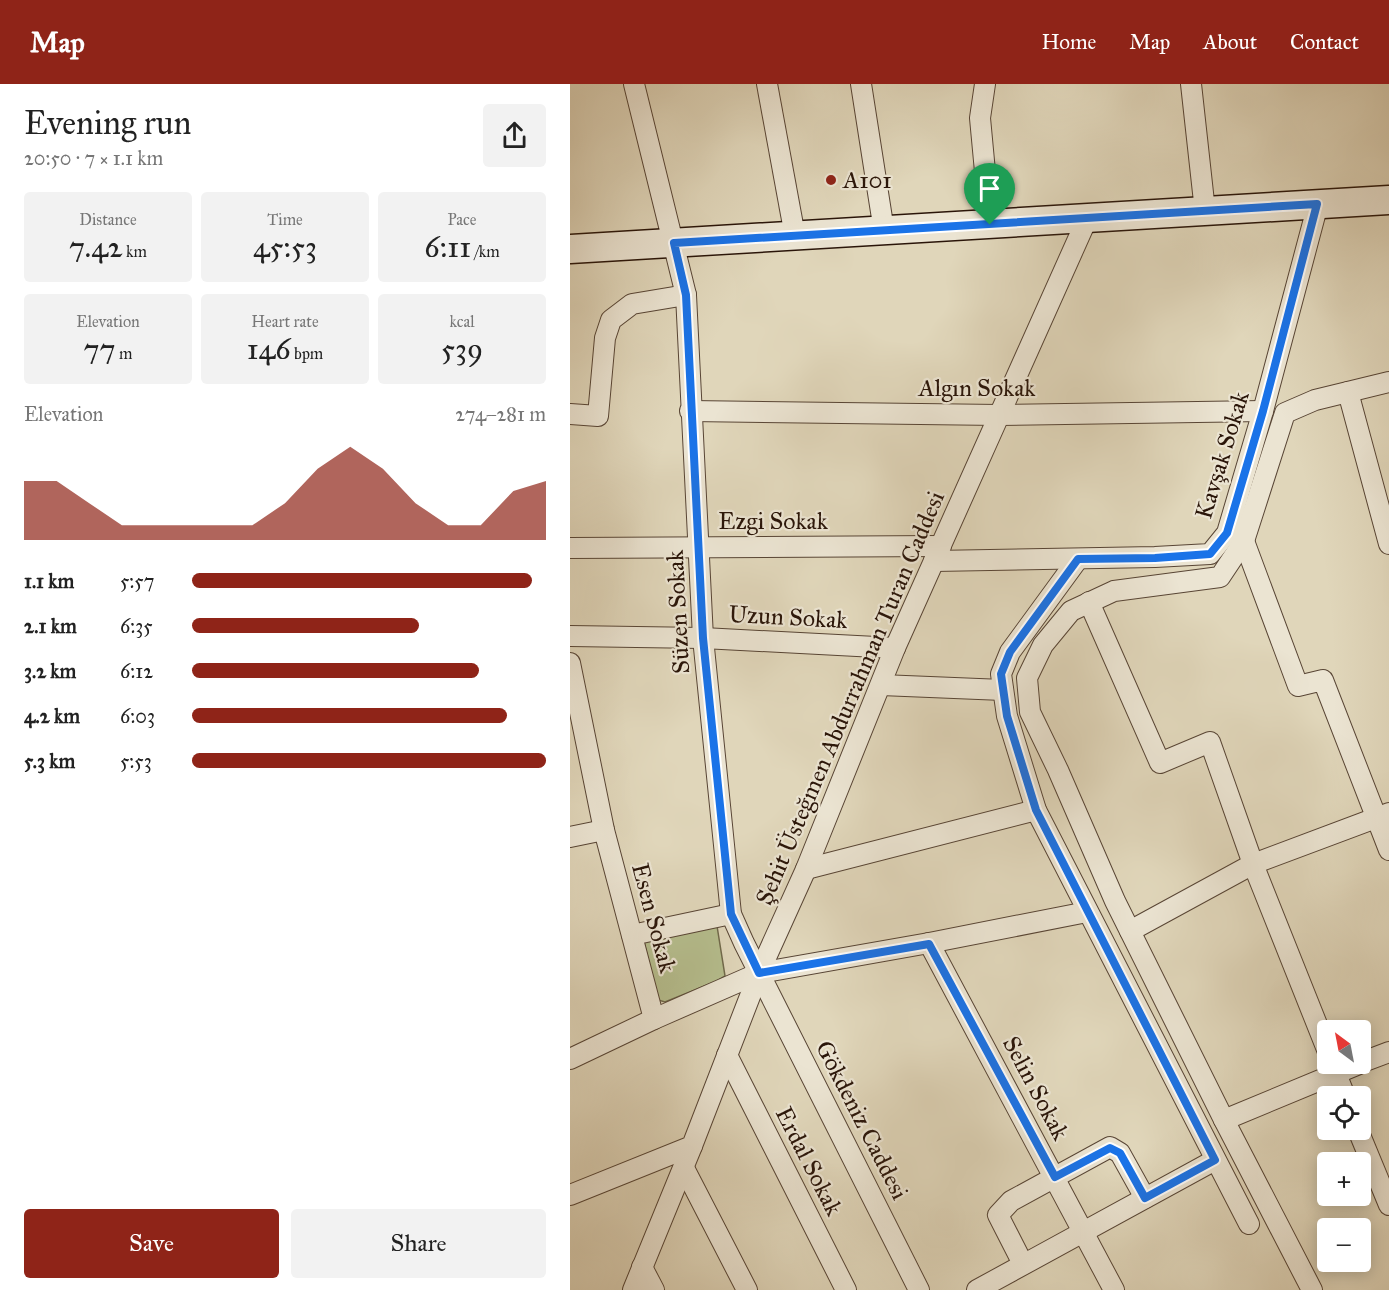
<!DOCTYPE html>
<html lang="en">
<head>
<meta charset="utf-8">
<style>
	body { margin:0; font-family:"IM FELL Great Primer",serif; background:#f2f2f2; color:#222; height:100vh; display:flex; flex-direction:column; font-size:22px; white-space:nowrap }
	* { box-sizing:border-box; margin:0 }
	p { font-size:20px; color:#767676 }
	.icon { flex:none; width:33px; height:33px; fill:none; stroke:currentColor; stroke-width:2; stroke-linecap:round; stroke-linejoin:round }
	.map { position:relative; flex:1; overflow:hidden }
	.drawer { display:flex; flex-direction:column; background:#fff; width:570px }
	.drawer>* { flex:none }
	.needle { width:39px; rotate:328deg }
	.buttons { position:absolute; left:747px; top:936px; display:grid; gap:12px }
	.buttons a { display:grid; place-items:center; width:54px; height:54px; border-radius:6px; background:#fff; box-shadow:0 3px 15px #0003; font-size:30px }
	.pin { position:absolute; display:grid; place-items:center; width:51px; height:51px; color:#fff; margin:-62px -26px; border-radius:50% 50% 50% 0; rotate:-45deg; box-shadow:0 0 6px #0007 }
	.pin .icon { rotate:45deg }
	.round { display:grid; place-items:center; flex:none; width:63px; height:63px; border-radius:6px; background:#f2f2f2 }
	.headline { display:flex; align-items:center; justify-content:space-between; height:102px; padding:0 24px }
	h1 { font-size:33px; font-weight:600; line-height:45px }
	.stats { display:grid; grid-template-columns:repeat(3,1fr); gap:9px; height:102px; padding:6px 24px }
	.stats div { display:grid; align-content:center; border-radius:6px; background:#f2f2f2; text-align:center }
	.stats b { font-size:30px; font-weight:600 }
	.stats small { font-size:16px; font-weight:400 }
	.stats p { font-size:16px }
	.chart { height:168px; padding:12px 24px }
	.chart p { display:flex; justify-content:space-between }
	.chart svg { width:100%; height:108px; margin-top:6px; fill:#8f2418; opacity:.7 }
	.button { display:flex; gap:12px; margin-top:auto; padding:12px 24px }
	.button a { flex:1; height:69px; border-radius:6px; background:#8f2418; color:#fff; font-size:24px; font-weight:600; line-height:69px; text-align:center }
	.button a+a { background:#f2f2f2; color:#222 }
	ul { padding:0 24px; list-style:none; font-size:20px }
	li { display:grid; grid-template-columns:96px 72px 1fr; align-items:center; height:45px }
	li i { height:15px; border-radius:8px; background:#8f2418 }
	header { display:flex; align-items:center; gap:36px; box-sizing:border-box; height:84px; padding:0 30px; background:#8f2418; color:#fff }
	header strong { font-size:28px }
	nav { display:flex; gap:33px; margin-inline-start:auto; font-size:21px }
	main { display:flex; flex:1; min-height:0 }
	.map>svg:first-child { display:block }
	.green { fill:#b5bd8d; stroke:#70694b; stroke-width:1.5 }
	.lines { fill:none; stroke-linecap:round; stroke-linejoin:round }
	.minor-casing { stroke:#584535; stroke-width:22 }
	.secondary-casing { stroke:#2a1509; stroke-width:31 }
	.minor { stroke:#ebe4d2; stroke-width:20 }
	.secondary { stroke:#ebe4d2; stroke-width:28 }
	.route-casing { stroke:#fff; stroke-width:12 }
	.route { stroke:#1a73e8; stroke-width:8 }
	.poi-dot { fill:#8f2418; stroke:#ebe4d2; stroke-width:2 }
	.labels { text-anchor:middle; stroke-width:4.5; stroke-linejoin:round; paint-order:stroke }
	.poi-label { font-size:24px; fill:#2a1509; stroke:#ebe4d2; text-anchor:start }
	.street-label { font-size:24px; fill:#2a1509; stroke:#ebe4d2 }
</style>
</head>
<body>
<header>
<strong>Map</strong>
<nav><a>Home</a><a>Map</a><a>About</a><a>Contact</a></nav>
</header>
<main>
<section class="drawer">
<div class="headline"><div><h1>Evening run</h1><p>20:50 · 7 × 1.1 km</p></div><a class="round"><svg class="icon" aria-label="share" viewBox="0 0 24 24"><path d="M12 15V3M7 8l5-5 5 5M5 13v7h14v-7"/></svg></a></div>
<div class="stats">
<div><p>Distance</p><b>7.42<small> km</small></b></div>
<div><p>Time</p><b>45:53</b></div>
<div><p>Pace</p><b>6:11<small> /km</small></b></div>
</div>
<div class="stats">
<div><p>Elevation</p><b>77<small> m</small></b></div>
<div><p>Heart rate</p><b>146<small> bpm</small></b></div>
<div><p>kcal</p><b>539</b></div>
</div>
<div class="chart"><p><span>Elevation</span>274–281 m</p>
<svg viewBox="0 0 160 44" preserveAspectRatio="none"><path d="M0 44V20L10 20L20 29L30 38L40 38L50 38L60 38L70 38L80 29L90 15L100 6L110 15L120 29L130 38L140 38L150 24L160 20V44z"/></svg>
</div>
<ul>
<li><b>1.1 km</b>5:57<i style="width:96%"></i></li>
<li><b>2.1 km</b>6:35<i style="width:64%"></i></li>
<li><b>3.2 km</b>6:12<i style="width:81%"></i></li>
<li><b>4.2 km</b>6:03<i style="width:89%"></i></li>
<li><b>5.3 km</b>5:53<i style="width:100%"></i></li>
</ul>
<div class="button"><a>Save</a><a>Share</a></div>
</section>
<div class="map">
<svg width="819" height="1206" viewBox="0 0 819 1206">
	<rect width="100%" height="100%" fill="#e0d6ba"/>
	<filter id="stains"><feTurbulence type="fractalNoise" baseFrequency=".00333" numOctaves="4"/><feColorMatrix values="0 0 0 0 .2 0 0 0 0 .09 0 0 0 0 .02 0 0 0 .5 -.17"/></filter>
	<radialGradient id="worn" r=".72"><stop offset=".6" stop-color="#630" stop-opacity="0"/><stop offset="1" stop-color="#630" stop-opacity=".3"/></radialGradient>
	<!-- green -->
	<path class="green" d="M 147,842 L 155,892 L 147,897 L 95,918 L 88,916 L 74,858 Z"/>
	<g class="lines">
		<defs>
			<g id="minor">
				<path d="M 64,0 L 116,211 L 133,554 L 161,830 L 174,859 L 349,1206"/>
				<path d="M 197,0 L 225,152"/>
				<path d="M 291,0 L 314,147"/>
				<path d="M 415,0 L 410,34 L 420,141"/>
				<path d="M 621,0 L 635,127"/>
				<path d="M 778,308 L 819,460"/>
				<path d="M 120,327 L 429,331 L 693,327"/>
				<path d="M 0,330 L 28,332 L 35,254 L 41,236 L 62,220 L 116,211"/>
				<path d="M 674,457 L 728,602 L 753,596 L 819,766"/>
				<path d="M 0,464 L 371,462"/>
				<path d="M 508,475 L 440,568 L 431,590 L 437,632 L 466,726 L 679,1140"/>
				<path d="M 364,477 L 585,473 L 640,470 L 657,449 L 693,327 L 748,120"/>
				<path d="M 519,518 L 590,679 L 640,658 L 683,780 L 758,968"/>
				<path d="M 0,552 L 133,554 L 325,564"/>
				<path d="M 0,579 L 34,746 L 84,935"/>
				<path d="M 311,601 L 433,606"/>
				<path d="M 0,753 L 34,746"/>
				<path d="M 236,785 L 466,726"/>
				<path d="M 560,847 L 683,780 L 819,729"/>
				<path d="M 62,851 L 161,830"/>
				<path d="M 359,859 L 544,1206"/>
				<path d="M 157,971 L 276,1206"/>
				<path d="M 0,975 L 84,935 L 189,889 L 359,859 L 517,828"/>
				<path d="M 790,979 L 819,968"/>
				<path d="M 762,980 L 775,1012"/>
				<path d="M 654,1036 L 789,980"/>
				<path d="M 788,1046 L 819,1121"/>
				<path d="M 114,1084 L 177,1206"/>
				<path d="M 0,1111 L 122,1062 L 189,889 L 236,785 L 325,564 L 517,135"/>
				<path d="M 453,1180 L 428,1131 L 441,1117 L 540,1063 L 550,1069 L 575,1114"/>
				<path d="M 72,1183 L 84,1206"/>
				<path d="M 63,1206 L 122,1062"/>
				<path d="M 407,1206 L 645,1076"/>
				<path d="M 742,1206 L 654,1036 L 545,817 L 488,686 L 460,628 L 457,594 L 473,561 L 501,527 L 544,507 L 650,493 L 674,457 L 715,329 L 745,316 L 819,298"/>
			</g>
			<path id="secondary" d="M 0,165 L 819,116"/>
		</defs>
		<!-- minor casing -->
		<use href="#minor" class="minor-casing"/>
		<!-- secondary casing -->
		<use href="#secondary" class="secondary-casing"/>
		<!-- minor -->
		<use href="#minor" class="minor"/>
		<!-- secondary -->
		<use href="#secondary" class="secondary"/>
	</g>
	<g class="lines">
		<defs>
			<path id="route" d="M 747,120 L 693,327 L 657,449 L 640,470 L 585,474 L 508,475 L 440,568 L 431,590 L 437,632 L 466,726 L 645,1076 L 575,1114 L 550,1069 L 540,1064 L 485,1093 L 359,860 L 189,889 L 161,830 L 133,554 L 116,211 L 104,159 Z"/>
		</defs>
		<!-- route casing -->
		<use href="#route" class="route-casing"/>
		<!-- route -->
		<use href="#route" class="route"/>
	</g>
	<!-- markers -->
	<circle class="poi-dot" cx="261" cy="96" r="6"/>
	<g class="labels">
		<!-- poi labels -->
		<g class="poi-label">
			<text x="273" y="104">A101</text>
		</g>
		<!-- street labels -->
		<g class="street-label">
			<text x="407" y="312">Algın Sokak</text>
			<text transform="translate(652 371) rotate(-73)" y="8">Kavşak Sokak</text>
			<text x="203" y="445">Ezgi Sokak</text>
			<text transform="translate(108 528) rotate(-93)" y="8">Süzen Sokak</text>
			<text transform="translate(218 533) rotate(3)" y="8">Uzun Sokak</text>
			<text transform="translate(280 614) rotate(-67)" y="8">Şehit Üsteğmen Abdurrahman Turan Caddesi</text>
			<text transform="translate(84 834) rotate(75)" y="8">Esen Sokak</text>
			<text transform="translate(466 1004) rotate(62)" y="8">Selin Sokak</text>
			<text transform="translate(292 1036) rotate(63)" y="8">Gökdeniz Caddesi</text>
			<text transform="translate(239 1077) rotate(63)" y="8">Erdal Sokak</text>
		</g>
	</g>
	<rect width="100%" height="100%" filter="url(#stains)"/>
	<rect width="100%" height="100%" fill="url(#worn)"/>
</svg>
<div class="buttons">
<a><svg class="needle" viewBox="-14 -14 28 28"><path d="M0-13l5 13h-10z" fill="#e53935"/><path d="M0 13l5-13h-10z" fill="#767676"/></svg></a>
<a><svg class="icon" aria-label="locate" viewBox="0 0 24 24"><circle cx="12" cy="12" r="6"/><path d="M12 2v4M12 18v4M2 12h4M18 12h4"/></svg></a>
<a>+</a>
<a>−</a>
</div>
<div class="pin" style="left:420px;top:141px;background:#1e9e55"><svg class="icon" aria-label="arrive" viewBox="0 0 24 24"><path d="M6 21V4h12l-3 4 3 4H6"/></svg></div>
</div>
</main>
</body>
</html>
